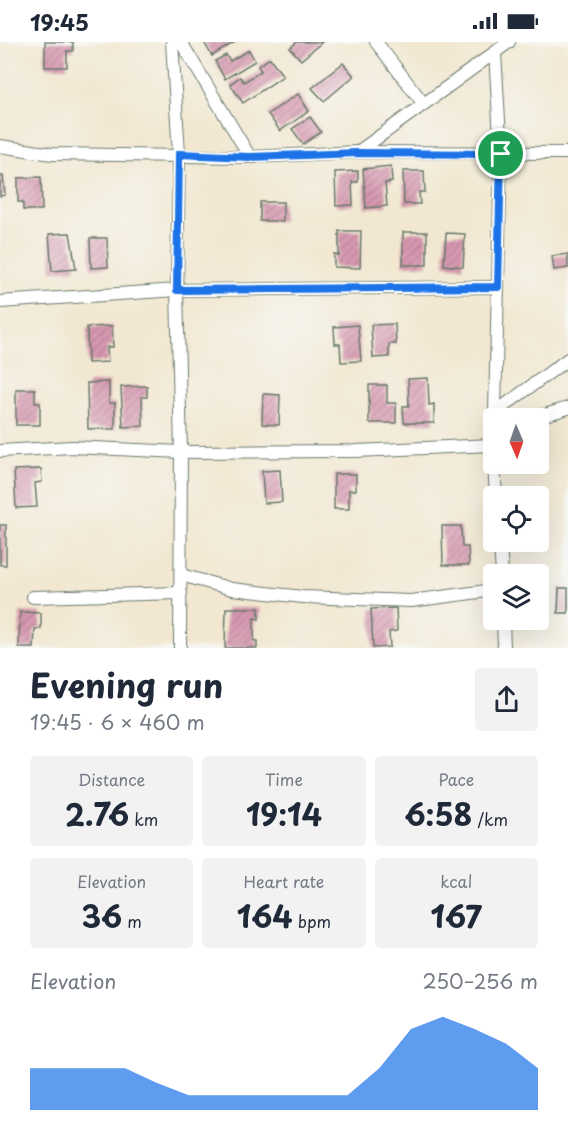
<!DOCTYPE html>
<html lang="en">
<head>
<meta charset="utf-8">
<style>
	body { margin:0; font-family:"Playpen Sans",sans-serif; background:#f2f2f3; color:#1f2937; height:100vh; display:flex; flex-direction:column; font-size:22px; white-space:nowrap }
	* { box-sizing:border-box; margin:0 }
	p { font-size:20px; color:#747a83 }
	.icon { flex:none; width:33px; height:33px; fill:none; stroke:currentColor; stroke-width:2; stroke-linecap:round; stroke-linejoin:round }
	.map { position:relative; height:606px; overflow:hidden }
	.details { display:flex; flex-direction:column; background:#fff; flex:1 }
	.details>* { flex:none }
	.needle { width:39px; rotate:178deg }
	.buttons { position:absolute; left:483px; top:366px; display:grid; gap:12px }
	.buttons a { display:grid; place-items:center; width:66px; height:66px; border-radius:6px; background:#fff; box-shadow:0 6px 24px #0002; font-size:30px }
	.pin { position:absolute; display:grid; place-items:center; width:51px; height:51px; color:#fff; margin:-26px; border:3px solid #fff; border-radius:50%; box-shadow:0 2px 6px #0007 }
	.round { display:grid; place-items:center; flex:none; width:63px; height:63px; border-radius:6px; background:#f2f2f3 }
	.head { display:flex; align-items:center; justify-content:space-between; height:102px; padding:0 30px }
	h1 { font-size:33px; font-weight:700; line-height:45px }
	.stats { display:grid; grid-template-columns:repeat(3,1fr); gap:9px; height:102px; padding:6px 30px }
	.stats div { display:grid; align-content:center; border-radius:6px; background:#f2f2f3; text-align:center }
	.stats b { font-size:30px; font-weight:700 }
	.stats small { font-size:16px; font-weight:400 }
	.stats p { font-size:16px }
	.chart { height:168px; padding:12px 30px }
	.chart p { display:flex; justify-content:space-between }
	.chart svg { width:100%; height:108px; margin-top:6px; fill:#1a73e8; opacity:.7 }
	.status { display:flex; justify-content:space-between; align-items:center; height:42px; padding:0 30px; background:#fff; direction:ltr }
	.status svg { height:16px; fill:currentColor }
	.map>svg:first-child { display:block }
	.building { fill:url(#building-hatch) }
	.lines { fill:none; stroke-linecap:round; stroke-linejoin:round }
	.street-casing { stroke:#69796b; stroke-width:14 }
	.street { stroke:#fff; stroke-width:12 }
	.route-casing { stroke:#fff; stroke-width:12 }
	.route { stroke:#1a73e8; stroke-width:8 }
</style>
</head>
<body>
<div class="status"><b>19:45</b><svg viewBox="0 0 49 12"><path d="M0 12V9h3v3zM5 12V6h3v6zM10 12V3h3v9zM15 12V0h3v12zM26 1h20v11H26zM47 4h2v5h-2z"/></svg></div>
<div class="map">
<svg width="568" height="606" viewBox="0 0 568 606">
	<defs>
		<pattern id="building-hatch" width="6" height="6" patternUnits="userSpaceOnUse" patternTransform="scale(1.5)"><rect width="6" height="6" fill="#d899b1"/><path d="M-1 1l2-2M0 6l6-6M5 7l2-2" fill="none" stroke="#af7e91"/></pattern>
	</defs>
	<rect width="100%" height="100%" fill="#f6f6f2"/>
	<filter id="ink" filterUnits="userSpaceOnUse"><feTurbulence type="fractalNoise" baseFrequency=".0167" numOctaves="2"/><feDisplacementMap in="SourceGraphic" scale="12" xChannelSelector="R" yChannelSelector="G"/><feConvolveMatrix kernelMatrix="1 2 1 2 8 2 1 2 1" color-interpolation-filters="sRGB"/></filter>
	<filter id="wash" filterUnits="userSpaceOnUse"><feTurbulence type="fractalNoise" baseFrequency=".008" numOctaves="4" result="noise"/><feDisplacementMap in="SourceGraphic" scale="24" xChannelSelector="R" yChannelSelector="G"/><feGaussianBlur stdDeviation="1.35" result="paint"/><feColorMatrix in="noise" values="0 0 0 0 0 0 0 0 0 0 0 0 0 0 0 0 0 1.4 0 .05"/><feComposite in="paint" operator="in"/></filter>
	<g filter="url(#wash)">
		<rect width="100%" height="100%" fill="#f2e8d2"/>
		<g id="blocks">
			<!-- building -->
			<g class="building">
				<path d="M 45,0 L 73,0 L 73,9 L 67,9 L 67,25 L 45,25 Z"/>
				<path d="M 204,0 L 235,0 L 212,14 Z"/>
				<path d="M 297,0 L 322,0 L 301,18 L 290,6 Z"/>
				<path d="M 249,8 L 255,19 L 225,37 L 215,19 L 226,13 L 230,19 Z"/>
				<path d="M 270,16 L 283,34 L 243,61 L 230,42 L 240,35 L 244,40 L 261,29 L 258,24 Z"/>
				<path d="M 343,21 L 354,34 L 324,59 L 312,46 Z"/>
				<path d="M 298,52 L 309,69 L 280,89 L 268,72 Z"/>
				<path d="M 310,75 L 321,90 L 303,102 L 292,87 Z"/>
				<path d="M 391,124 L 392,140 L 385,141 L 387,164 L 366,166 L 363,127 Z"/>
				<path d="M 358,129 L 358,140 L 352,140 L 353,163 L 336,164 L 335,130 Z"/>
				<path d="M 403,129 L 424,129 L 425,150 L 419,150 L 420,162 L 404,162 Z"/>
				<path d="M 0,134 L 3,134 L 5,153 L 0,154 Z"/>
				<path d="M 41,135 L 42,168 L 23,168 L 23,160 L 18,160 L 18,136 Z"/>
				<rect x="260" y="160" width="23" height="19"/>
				<path d="M 339,189 L 361,189 L 360,226 L 334,225 L 334,212 L 339,213 Z"/>
				<rect x="403" y="190" width="24" height="33"/>
				<path d="M 70,191 L 76,227 L 52,229 L 49,192 Z"/>
				<path d="M 446,191 L 465,192 L 463,225 L 444,223 Z"/>
				<path d="M 90,196 L 107,196 L 108,225 L 91,226 Z"/>
				<path d="M 568,212 L 568,226 L 554,228 L 552,214 Z"/>
				<path d="M 395,282 L 396,302 L 389,302 L 389,315 L 373,316 L 371,283 Z"/>
				<path d="M 358,283 L 361,319 L 341,320 L 340,302 L 335,302 L 334,285 Z"/>
				<path d="M 112,284 L 113,305 L 107,305 L 108,320 L 88,321 L 87,285 Z"/>
				<path d="M 428,336 L 429,363 L 434,362 L 434,381 L 404,381 L 403,364 L 409,364 L 408,337 Z"/>
				<path d="M 109,340 L 109,361 L 115,361 L 115,387 L 88,387 L 87,341 Z"/>
				<path d="M 369,343 L 387,343 L 387,361 L 396,361 L 396,381 L 369,381 Z"/>
				<path d="M 147,344 L 147,355 L 142,355 L 143,384 L 123,385 L 121,345 Z"/>
				<path d="M 16,347 L 35,347 L 35,361 L 40,361 L 40,383 L 16,383 Z"/>
				<path d="M 263,352 L 280,353 L 279,383 L 262,382 Z"/>
				<path d="M 41,427 L 42,440 L 35,441 L 37,465 L 16,466 L 14,428 Z"/>
				<path d="M 280,428 L 282,460 L 264,461 L 262,429 Z"/>
				<path d="M 334,432 L 356,432 L 356,448 L 349,448 L 349,467 L 334,467 Z"/>
				<rect x="0" y="483" width="6" height="40"/>
				<path d="M 442,484 L 461,484 L 462,505 L 468,505 L 469,523 L 443,523 Z"/>
				<path d="M 559,546 L 568,546 L 568,571 L 558,571 Z"/>
				<path d="M 226,566 L 259,566 L 259,577 L 254,576 L 254,599 L 257,599 L 257,606 L 225,606 Z"/>
				<path d="M 396,566 L 397,589 L 389,590 L 390,605 L 373,606 L 371,567 Z"/>
				<path d="M 20,570 L 41,571 L 41,587 L 35,587 L 34,606 L 19,606 Z"/>
			</g>
		</g>
	</g>
	<g filter="url(#ink)">
		<use href="#blocks" fill-opacity="0" stroke="#69796b" stroke-width="1.5"/>
		<g class="lines">
			<defs>
				<g id="street">
					<path d="M 172,0 L 179,112 L 177,248 L 181,410 L 180,606"/>
					<path d="M 181,0 L 250,115"/>
					<path d="M 376,0 L 423,61"/>
					<path d="M 0,104 L 52,112 L 250,115 L 358,110 L 568,111"/>
					<path d="M 358,110 L 509,0"/>
					<path d="M 0,260 L 177,248 L 498,245"/>
					<path d="M 493,372 L 568,317"/>
					<path d="M 535,376 L 568,366"/>
					<path d="M 0,409 L 72,405 L 181,410 L 356,409 L 493,403"/>
					<path d="M 494,413 L 501,112 L 495,11"/>
					<path d="M 494,422 L 496,454"/>
					<path d="M 500,500 L 502,532"/>
					<path d="M 181,533 L 232,547 L 303,555 L 411,559 L 494,548"/>
					<path d="M 33,555 L 181,551"/>
					<path d="M 503,578 L 504,606"/>
				</g>
			</defs>
			<!-- street casing -->
			<use href="#street" class="street-casing"/>
			<!-- street -->
			<use href="#street" class="street"/>
		</g>
	</g>
	<g class="lines" filter="url(#ink)">
		<defs>
			<path id="route" d="M 358,111 L 501,112 L 498,245 L 177,248 L 179,112 L 250,115 Z"/>
		</defs>
		<!-- route casing -->
		<use href="#route" class="route-casing"/>
		<!-- route -->
		<use href="#route" class="route"/>
	</g>
</svg>
<div class="buttons">
<a><svg class="needle" viewBox="-14 -14 28 28"><path d="M0-13l5 13h-10z" fill="#e53935"/><path d="M0 13l5-13h-10z" fill="#747a83"/></svg></a>
<a><svg class="icon" aria-label="locate" viewBox="0 0 24 24"><circle cx="12" cy="12" r="6"/><path d="M12 2v4M12 18v4M2 12h4M18 12h4"/></svg></a>
<a><svg class="icon" aria-label="layers" viewBox="0 0 24 24"><path d="M12 4l9 5-9 5-9-5zM3 14l9 5 9-5"/></svg></a>
</div>
<div class="pin" style="left:501px;top:112px;background:#1e9e55"><svg class="icon" aria-label="arrive" viewBox="0 0 24 24"><path d="M6 21V4h12l-3 4 3 4H6"/></svg></div>
</div>
<section class="details">
<div class="head"><div><h1>Evening run</h1><p>19:45 · 6 × 460 m</p></div><a class="round"><svg class="icon" aria-label="share" viewBox="0 0 24 24"><path d="M12 15V3M7 8l5-5 5 5M5 13v7h14v-7"/></svg></a></div>
<div class="stats">
<div><p>Distance</p><b>2.76<small> km</small></b></div>
<div><p>Time</p><b>19:14</b></div>
<div><p>Pace</p><b>6:58<small> /km</small></b></div>
</div>
<div class="stats">
<div><p>Elevation</p><b>36<small> m</small></b></div>
<div><p>Heart rate</p><b>164<small> bpm</small></b></div>
<div><p>kcal</p><b>167</b></div>
</div>
<div class="chart"><p><span>Elevation</span>250–256 m</p>
<svg viewBox="0 0 160 44" preserveAspectRatio="none"><path d="M0 44V27L10 27L20 27L30 27L40 33L50 38L60 38L70 38L80 38L90 38L100 38L110 27L120 11L130 6L140 11L150 17L160 27V44z"/></svg>
</div>
</section>
</body>
</html>
